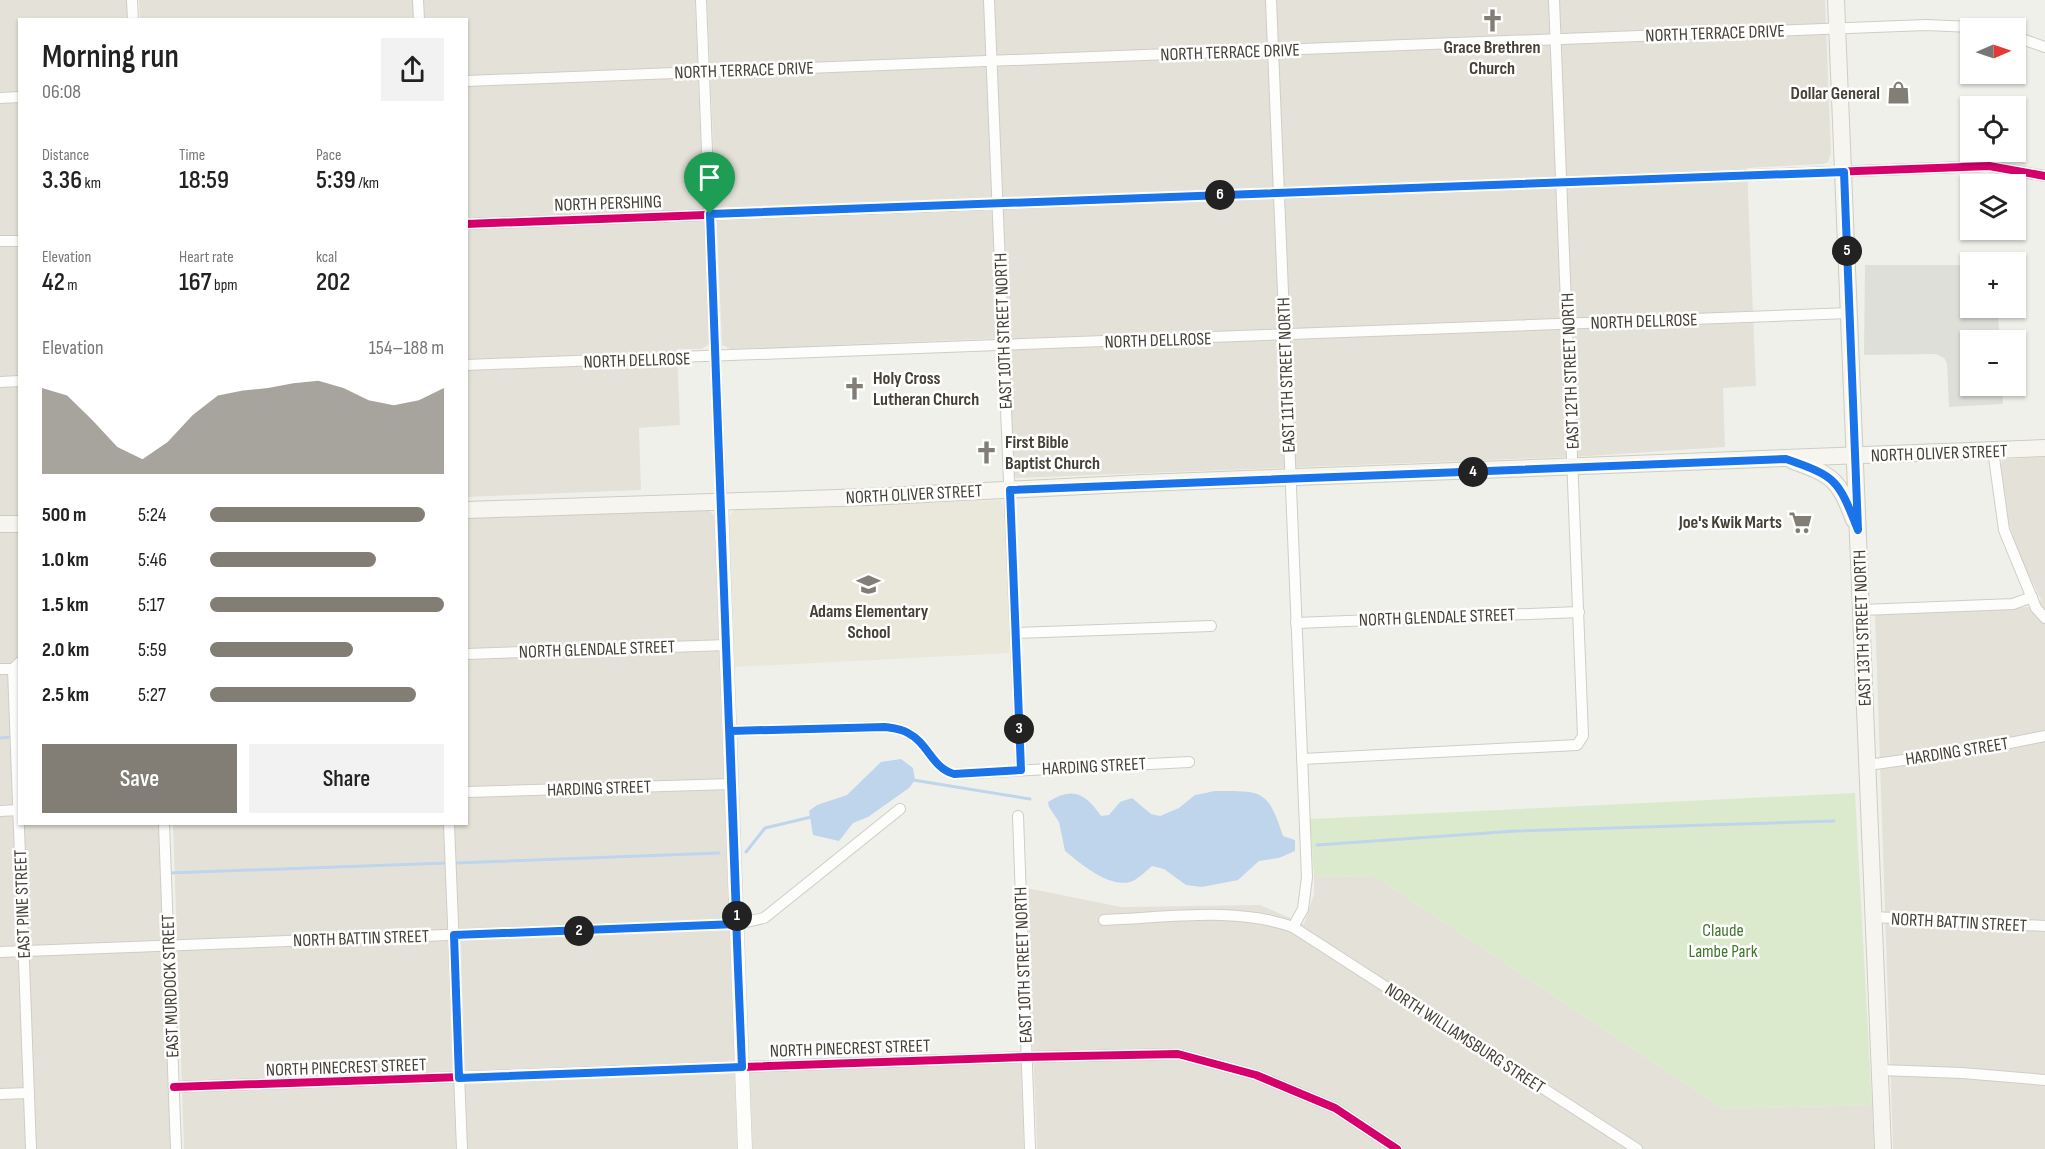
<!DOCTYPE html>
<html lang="en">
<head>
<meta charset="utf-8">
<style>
	body { margin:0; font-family:"Sofia Sans Condensed",sans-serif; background:#f2f2f2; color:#222; height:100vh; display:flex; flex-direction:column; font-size:22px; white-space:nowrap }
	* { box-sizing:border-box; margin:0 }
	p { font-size:20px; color:#767676 }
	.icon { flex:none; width:33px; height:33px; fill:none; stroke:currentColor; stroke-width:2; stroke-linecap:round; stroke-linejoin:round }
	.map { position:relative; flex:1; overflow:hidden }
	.panel { position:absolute; left:18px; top:18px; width:450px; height:807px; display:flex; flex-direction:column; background:#fff; border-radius:0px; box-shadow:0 2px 4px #0004 }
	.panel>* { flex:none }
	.needle { width:39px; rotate:88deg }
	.fabs { position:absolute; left:1960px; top:18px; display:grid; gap:12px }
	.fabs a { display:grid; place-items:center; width:66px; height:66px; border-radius:0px; background:#fff; box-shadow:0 2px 4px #0004; font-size:30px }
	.pin { position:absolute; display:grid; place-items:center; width:51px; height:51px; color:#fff; margin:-62px -26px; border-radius:50% 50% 50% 0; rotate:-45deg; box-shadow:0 0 6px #0007 }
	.pin .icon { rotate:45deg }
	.km { position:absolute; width:30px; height:30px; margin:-15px; border-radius:50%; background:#222; color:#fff; font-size:16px; line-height:30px; text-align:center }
	.round { display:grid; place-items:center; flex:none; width:63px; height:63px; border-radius:0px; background:#f2f2f2 }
	.head { display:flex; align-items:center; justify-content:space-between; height:102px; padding:0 24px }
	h1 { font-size:33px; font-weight:600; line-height:45px }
	.metrics { display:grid; grid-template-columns:repeat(3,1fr); gap:9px; height:102px; padding:6px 24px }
	.metrics div { display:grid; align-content:center }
	.metrics b { font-size:26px; font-weight:600 }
	.metrics small { font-size:16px; font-weight:400 }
	.metrics p { font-size:16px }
	.chart { height:168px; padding:12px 24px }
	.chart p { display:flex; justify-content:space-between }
	.chart svg { width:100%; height:108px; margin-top:6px; fill:#827e76; opacity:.7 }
	.cta { display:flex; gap:12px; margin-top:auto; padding:12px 24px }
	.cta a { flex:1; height:69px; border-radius:0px; background:#827e76; color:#fff; font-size:24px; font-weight:600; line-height:69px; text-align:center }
	.cta a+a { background:#f2f2f2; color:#222 }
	ul { padding:0 24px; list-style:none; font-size:20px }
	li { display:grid; grid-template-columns:96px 72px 1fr; align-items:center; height:45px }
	li i { height:15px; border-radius:8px; background:#827e76 }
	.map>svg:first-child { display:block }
	.residential { fill:#e4e2d8 }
	.education { fill:#eae8db }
	.green { fill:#dbeacc }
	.parking { fill:#dfdfda }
	.water { fill:#bed5ec }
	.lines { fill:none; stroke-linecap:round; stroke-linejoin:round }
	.stream { stroke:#bed5ec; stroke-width:3 }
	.minor-casing { stroke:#cecdc8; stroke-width:12 }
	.tertiary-casing { stroke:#cecdc8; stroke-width:15 }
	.secondary-casing { stroke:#cecdc2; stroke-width:18 }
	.minor { stroke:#fdfdfc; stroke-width:10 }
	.tertiary { stroke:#fdfdfc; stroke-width:14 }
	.secondary { stroke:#f6f5ef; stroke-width:16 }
	.cycleway-casing { stroke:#fff; stroke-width:11 }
	.cycleway { stroke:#d6006c; stroke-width:8 }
	.route-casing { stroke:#fff; stroke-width:12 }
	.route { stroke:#1a73e8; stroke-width:8 }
	.labels { text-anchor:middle; stroke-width:5; stroke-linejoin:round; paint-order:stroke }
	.street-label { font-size:18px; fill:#464137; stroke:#fff }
	.poi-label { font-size:18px; font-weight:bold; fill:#464137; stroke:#fff }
	.park-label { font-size:18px; fill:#42752d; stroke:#fff }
</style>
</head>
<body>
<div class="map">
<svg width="2045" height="1149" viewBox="0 0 2045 1149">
	<rect width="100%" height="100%" fill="#f0f0eb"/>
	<!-- residential -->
	<g class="residential">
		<path d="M 0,0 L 127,0 L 128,19 L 20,20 L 20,515 L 0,516 Z"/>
		<path d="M 139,0 L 695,0 L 709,344 L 702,349 L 677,349 L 680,425 L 639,428 L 641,490 L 467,497 L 466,20 L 140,19 Z"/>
		<path d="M 707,0 L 1825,0 L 1831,153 L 1828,162 L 1823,164 L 1747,168 L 1756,386 L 1723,388 L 1725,447 L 1588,456 L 1016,478 L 1013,474 L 1007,338 L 730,349 L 722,345 Z"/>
		<path d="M 2045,457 L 2045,1149 L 1893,1149 L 1875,615 L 1881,612 L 2028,607 L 2041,600 L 2020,557 L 2008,521 L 2001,466 L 2002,460 L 2008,459 Z"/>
		<path d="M 708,509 L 717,519 L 735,1072 L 1018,1060 L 1021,1064 L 1024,1149 L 184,1149 L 173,824 L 466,824 L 467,517 Z"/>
		<path d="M 19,531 L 20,824 L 160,824 L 172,1149 L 0,1149 L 0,532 Z"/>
		<path d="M 1314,876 L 1376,877 L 1723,1109 L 1872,1105 L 1874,1149 L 1037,1149 L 1027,888 L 1121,907 L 1260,905 L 1304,924 L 1314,894 Z"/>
	</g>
	<!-- education -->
	<path class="education" d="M 1001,500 L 1005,509 L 1010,653 L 735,667 L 729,517 L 734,510 Z"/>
	<!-- green -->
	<path class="green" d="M 1855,793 L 1872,1105 L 1723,1109 L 1376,877 L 1314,876 L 1310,819 Z"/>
	<!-- parking -->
	<path class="parking" d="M 1865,265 L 1970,265 L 1973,316 L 1998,315 L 2000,340 L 1971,340 L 1971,386 L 2002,386 L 2003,404 L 1949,407 L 1947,363 L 1944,358 L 1936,354 L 1864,355 Z"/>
	<!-- water -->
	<g class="water">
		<path d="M 901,759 L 913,768 L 915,780 L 909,788 L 868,817 L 853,823 L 839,841 L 813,835 L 809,811 L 817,805 L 847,795 L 881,762 Z"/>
		<path d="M 1215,791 C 1262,791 1268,789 1283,836 L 1295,840 L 1295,851 L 1279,858 L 1259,861 L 1238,880 L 1202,887 L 1186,885 L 1164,869 L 1152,866 C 1146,871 1139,878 1133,881 C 1111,890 1081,864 1065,851 L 1059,822 L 1049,807 L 1048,802 C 1073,786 1086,794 1101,816 L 1109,815 L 1120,802 L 1132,798 L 1151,814 L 1160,816 L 1179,808 L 1195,795 Z"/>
	</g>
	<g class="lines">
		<!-- stream -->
		<g class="stream">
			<path d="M 0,738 L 14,737"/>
			<path d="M 913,780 L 1030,799"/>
			<path d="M 1317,845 L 1516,831 L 1834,821"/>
			<path d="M 746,852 L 765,828 L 811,817"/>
			<path d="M 454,863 L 719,853"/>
			<path d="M 169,873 L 447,863"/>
		</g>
		<defs>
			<g id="minor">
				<path d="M 132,0 L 133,20"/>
				<path d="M 418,0 L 419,20"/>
				<path d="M 701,0 L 721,502"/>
				<path d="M 989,0 L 1021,770"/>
				<path d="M 1271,0 L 1307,877 L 1303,909 L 1293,927"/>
				<path d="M 2016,37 L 2045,47"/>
				<path d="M 466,81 L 1926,25 L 1993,28"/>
				<path d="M 0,98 L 20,97"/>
				<path d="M 466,224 L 1989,166 L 2045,176"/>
				<path d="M 0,241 L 20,241"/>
				<path d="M 466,365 L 1850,313"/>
				<path d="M 0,382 L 20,381"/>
				<path d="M 1993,450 L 2004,530 L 2036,608 L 2045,618"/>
				<path d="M 1862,610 L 2013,604 L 2032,597"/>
				<path d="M 1296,623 L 1579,612"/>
				<path d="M 1015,633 L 1211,626"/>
				<path d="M 466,654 L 727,645"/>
				<path d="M 20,662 L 13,669 L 31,1149"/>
				<path d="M 0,669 L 13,669"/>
				<path d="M 730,731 L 885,727 C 892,728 902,729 908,733 C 928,743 932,768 954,774 L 1189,762"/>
				<path d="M 1302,759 L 1577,745 L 1583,736 L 1554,0"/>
				<path d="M 1868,765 L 1975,750 L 2045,736"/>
				<path d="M 466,792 L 732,784"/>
				<path d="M 0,811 L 19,810"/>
				<path d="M 1018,816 L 1030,1149"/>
				<path d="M 164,824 L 176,1149"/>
				<path d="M 449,824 L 462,1149"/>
				<path d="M 1874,917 L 2045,926"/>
				<path d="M 1104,920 C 1166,918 1234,906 1293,927 L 1637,1149"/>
				<path d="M 0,952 L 737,924 L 764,918 L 900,809"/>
				<path d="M 1880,1070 L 1962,1073 L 2045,1080"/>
				<path d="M 174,1087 L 1026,1057 L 1178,1054 L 1256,1075 L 1335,1108 L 1397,1149"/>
				<path d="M 0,1094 L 29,1093"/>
			</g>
			<path id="tertiary" d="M 721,502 L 745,1149"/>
			<g id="secondary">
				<path d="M 1836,0 L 1883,1149"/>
				<path d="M 1793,461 C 1833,475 1839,480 1854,520"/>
				<path d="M 466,510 L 867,497 L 1143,483 L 2045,448"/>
				<path d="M 0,524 L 20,524"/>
			</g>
		</defs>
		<!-- minor casing -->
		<use href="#minor" class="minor-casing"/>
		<!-- tertiary casing -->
		<use href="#tertiary" class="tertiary-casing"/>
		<!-- secondary casing -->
		<use href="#secondary" class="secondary-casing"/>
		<!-- minor -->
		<use href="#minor" class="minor"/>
		<!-- tertiary -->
		<use href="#tertiary" class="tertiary"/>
		<!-- secondary -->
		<use href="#secondary" class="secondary"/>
		<defs>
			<g id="cycleway">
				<path d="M 466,224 L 1989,166 L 2045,176"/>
				<path d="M 174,1087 L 1026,1057 L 1178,1054 L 1256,1075 L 1335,1108 L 1397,1149"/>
			</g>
		</defs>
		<!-- cycleway casing -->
		<use href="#cycleway" class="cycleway-casing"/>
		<!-- cycleway -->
		<use href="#cycleway" class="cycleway"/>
	</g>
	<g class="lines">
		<defs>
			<path id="route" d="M 710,214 C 722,499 730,783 742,1067 L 459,1078 L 454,935 L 737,924 C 735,860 732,795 730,731 L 885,727 C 892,728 902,729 908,733 C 928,743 932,768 954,774 L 1021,770 L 1010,490 L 1786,459 C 1838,477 1838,480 1858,530 L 1844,172 L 710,214"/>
		</defs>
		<!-- route casing -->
		<use href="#route" class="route-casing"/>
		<!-- route -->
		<use href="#route" class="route"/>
	</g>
	<!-- icons -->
	<defs>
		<symbol id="church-bare" viewBox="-9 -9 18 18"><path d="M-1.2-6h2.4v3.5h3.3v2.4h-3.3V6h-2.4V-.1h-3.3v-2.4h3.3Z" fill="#827e76" stroke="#fff" stroke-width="2.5" paint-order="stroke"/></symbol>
		<symbol id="shop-bare" viewBox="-9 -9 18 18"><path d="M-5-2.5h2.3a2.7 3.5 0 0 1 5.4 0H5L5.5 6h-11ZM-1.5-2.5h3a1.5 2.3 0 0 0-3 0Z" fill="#827e76" stroke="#fff" stroke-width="2.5" paint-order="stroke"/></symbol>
		<symbol id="supermarket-bare" viewBox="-9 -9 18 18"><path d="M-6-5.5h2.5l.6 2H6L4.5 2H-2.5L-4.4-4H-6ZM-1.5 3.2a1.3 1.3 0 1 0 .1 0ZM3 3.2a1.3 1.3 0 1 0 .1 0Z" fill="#827e76" stroke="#fff" stroke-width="2.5" paint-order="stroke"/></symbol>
		<symbol id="school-bare" viewBox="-9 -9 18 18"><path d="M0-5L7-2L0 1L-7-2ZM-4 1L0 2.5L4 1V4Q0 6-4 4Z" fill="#827e76" stroke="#fff" stroke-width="2.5" paint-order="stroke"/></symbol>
	</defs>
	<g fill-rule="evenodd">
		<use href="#church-bare" x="1476" y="4" width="33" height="33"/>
		<use href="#shop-bare" x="1882" y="76" width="33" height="33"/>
		<use href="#church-bare" x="838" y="372" width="33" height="33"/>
		<use href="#church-bare" x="970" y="436" width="33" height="33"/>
		<use href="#supermarket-bare" x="1784" y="506" width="33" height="33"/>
		<use href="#school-bare" x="852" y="568" width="33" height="33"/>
	</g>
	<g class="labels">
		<!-- street labels -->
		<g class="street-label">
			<text transform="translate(1715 33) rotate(-2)" y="6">NORTH TERRACE DRIVE</text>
			<text transform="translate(1230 52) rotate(-2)" y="6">NORTH TERRACE DRIVE</text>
			<text transform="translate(744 70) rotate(-2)" y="6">NORTH TERRACE DRIVE</text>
			<text transform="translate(608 203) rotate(-2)" y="6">NORTH PERSHING</text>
			<text transform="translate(1644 321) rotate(-2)" y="6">NORTH DELLROSE</text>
			<text transform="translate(1003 331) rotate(-92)" y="6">EAST 10TH STREET NORTH</text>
			<text transform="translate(1158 340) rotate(-2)" y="6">NORTH DELLROSE</text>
			<text transform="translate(637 360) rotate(-2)" y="6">NORTH DELLROSE</text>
			<text transform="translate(1570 371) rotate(-92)" y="6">EAST 12TH STREET NORTH</text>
			<text transform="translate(1286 375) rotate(-92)" y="6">EAST 11TH STREET NORTH</text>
			<text transform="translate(1939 453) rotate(-2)" y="6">NORTH OLIVER STREET</text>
			<text transform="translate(914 494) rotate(-3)" y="6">NORTH OLIVER STREET</text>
			<text transform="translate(1437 617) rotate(-2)" y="6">NORTH GLENDALE STREET</text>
			<text transform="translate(1862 628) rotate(-92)" y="6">EAST 13TH STREET NORTH</text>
			<text transform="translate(597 649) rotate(-2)" y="6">NORTH GLENDALE STREET</text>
			<text transform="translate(1957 751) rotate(-9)" y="6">HARDING STREET</text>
			<text transform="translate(1094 766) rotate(-3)" y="6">HARDING STREET</text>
			<text transform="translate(599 788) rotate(-2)" y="6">HARDING STREET</text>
			<text transform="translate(22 904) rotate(-92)" y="6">EAST PINE STREET</text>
			<text transform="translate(1959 922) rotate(3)" y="6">NORTH BATTIN STREET</text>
			<text transform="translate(361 938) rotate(-2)" y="6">NORTH BATTIN STREET</text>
			<text transform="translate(1023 965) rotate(-92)" y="6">EAST 10TH STREET NORTH</text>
			<text transform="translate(170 986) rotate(-92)" y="6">EAST MURDOCK STREET</text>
			<text transform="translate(1465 1038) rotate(33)" y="6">NORTH WILLIAMSBURG STREET</text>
			<text transform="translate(850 1048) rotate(-2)" y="6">NORTH PINECREST STREET</text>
			<text transform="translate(346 1067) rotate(-2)" y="6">NORTH PINECREST STREET</text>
		</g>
		<!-- poi labels -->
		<g class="poi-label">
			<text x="1492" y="53">Grace Brethren<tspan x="1492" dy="21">Church</tspan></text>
			<text x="1880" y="99" text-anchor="end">Dollar General</text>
			<text x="873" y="384" text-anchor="start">Holy Cross<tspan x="873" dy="21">Lutheran Church</tspan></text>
			<text x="1005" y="448" text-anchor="start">First Bible<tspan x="1005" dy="21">Baptist Church</tspan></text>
			<text x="1782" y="528" text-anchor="end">Joe's Kwik Marts</text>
			<text x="869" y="617">Adams Elementary<tspan x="869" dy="21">School</tspan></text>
		</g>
		<!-- park labels -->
		<g class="park-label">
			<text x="1723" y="936">Claude<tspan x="1723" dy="21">Lambe Park</tspan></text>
		</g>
	</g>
</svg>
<div class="fabs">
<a><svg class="needle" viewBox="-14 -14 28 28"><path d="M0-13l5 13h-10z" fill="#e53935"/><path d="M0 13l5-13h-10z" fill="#767676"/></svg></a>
<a><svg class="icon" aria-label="locate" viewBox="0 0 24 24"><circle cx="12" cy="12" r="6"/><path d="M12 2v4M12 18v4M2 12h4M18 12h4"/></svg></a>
<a><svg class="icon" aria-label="layers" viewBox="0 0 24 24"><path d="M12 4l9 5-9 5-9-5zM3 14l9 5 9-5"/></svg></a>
<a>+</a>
<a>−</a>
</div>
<div class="pin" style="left:710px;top:214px;background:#1e9e55"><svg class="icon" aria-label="arrive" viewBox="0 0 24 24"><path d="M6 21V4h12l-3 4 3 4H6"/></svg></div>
<b class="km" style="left:737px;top:916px">1</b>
<b class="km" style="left:579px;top:931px">2</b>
<b class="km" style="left:1019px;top:729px">3</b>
<b class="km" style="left:1473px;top:472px">4</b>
<b class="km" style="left:1847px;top:251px">5</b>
<b class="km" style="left:1220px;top:195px">6</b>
<section class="panel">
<div class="head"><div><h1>Morning run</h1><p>06:08</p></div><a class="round"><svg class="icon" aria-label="share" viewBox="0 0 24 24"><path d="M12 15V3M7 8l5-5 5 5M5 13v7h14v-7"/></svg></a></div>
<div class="metrics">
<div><p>Distance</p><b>3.36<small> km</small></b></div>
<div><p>Time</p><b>18:59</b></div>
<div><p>Pace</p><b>5:39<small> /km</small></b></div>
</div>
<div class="metrics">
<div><p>Elevation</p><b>42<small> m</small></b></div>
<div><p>Heart rate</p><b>167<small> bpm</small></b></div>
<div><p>kcal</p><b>202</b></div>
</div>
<div class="chart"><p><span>Elevation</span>154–188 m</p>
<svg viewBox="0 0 160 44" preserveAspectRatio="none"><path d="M0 44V9L10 12L20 22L30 33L40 38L50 31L60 20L70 12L80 10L90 9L100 7L110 6L120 9L130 14L140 16L150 14L160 9V44z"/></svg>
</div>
<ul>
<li><b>500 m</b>5:24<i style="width:92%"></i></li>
<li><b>1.0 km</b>5:46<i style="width:71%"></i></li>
<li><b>1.5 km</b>5:17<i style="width:100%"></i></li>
<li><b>2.0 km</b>5:59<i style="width:61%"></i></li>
<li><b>2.5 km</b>5:27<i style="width:88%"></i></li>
</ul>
<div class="cta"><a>Save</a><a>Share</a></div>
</section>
</div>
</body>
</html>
